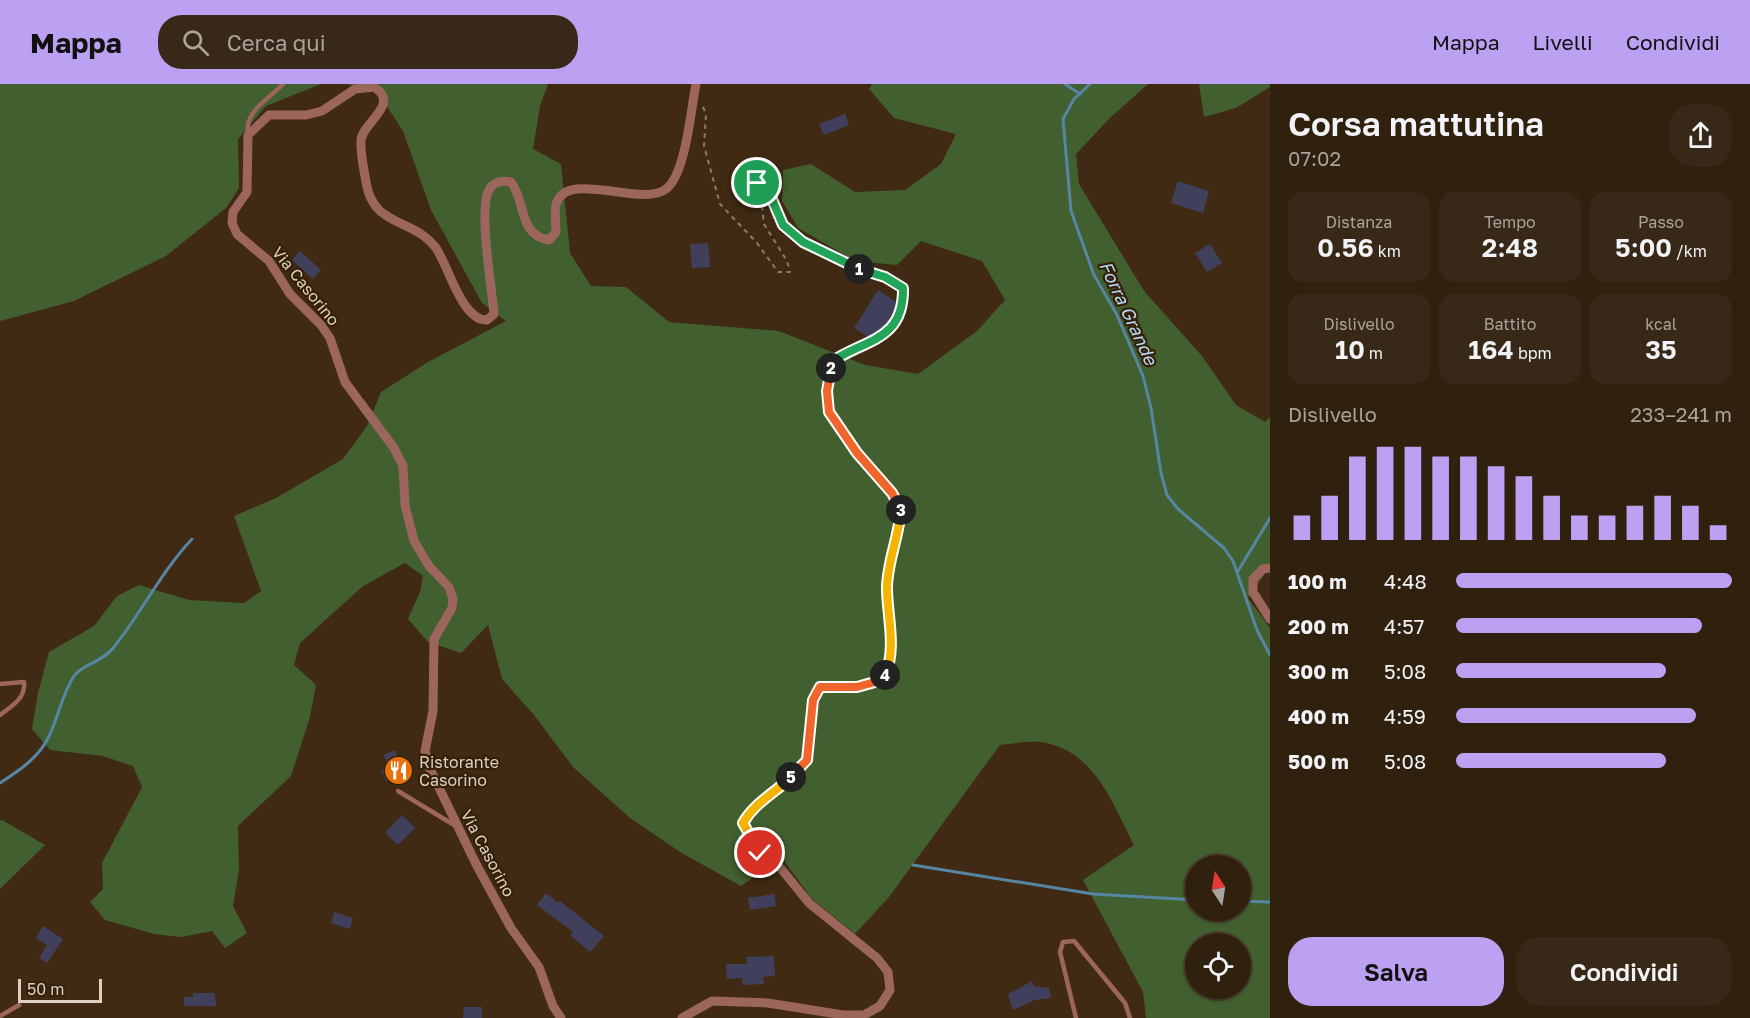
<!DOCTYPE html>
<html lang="it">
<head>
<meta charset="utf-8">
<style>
	body { margin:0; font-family:"Golos Text",sans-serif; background:#382817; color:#f1f3f6; height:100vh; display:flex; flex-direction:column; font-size:22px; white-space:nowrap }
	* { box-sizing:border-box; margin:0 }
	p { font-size:20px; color:#a8a39e }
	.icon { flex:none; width:33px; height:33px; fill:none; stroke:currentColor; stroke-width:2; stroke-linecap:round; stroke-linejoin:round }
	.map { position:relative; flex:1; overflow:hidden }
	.sheet { display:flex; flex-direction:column; background:#30200e; width:480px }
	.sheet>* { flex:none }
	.needle { width:39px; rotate:348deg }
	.tools { position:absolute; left:1185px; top:771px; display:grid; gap:12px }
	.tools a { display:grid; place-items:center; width:66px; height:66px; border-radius:50%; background:#30200e; box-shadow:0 2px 4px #0004,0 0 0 2px #4b3e2e; font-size:30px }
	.scale { position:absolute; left:18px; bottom:15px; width:84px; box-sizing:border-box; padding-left:6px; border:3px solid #decfc2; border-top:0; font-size:16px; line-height:21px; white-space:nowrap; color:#decfc2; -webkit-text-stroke:4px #352009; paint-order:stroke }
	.pin { position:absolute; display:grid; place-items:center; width:51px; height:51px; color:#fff; margin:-26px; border:3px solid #fff; border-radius:50%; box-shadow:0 2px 6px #0007 }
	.km { position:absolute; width:30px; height:30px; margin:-15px; border-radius:50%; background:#222; color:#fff; font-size:16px; line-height:30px; text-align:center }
	.round { display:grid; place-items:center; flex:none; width:63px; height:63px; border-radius:24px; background:#382817 }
	.headline { display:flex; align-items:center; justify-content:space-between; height:102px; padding:0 18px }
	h1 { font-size:33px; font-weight:600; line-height:45px }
	.metrics { display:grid; grid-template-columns:repeat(3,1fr); gap:9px; height:102px; padding:6px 18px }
	.metrics div { display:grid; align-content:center; border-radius:15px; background:#382817; text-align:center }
	.metrics b { font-size:26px; font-weight:600 }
	.metrics small { font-size:16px; font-weight:400 }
	.metrics p { font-size:16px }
	.chart { height:168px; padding:12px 18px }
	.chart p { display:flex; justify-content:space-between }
	.chart svg { width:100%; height:108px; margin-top:6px; stroke:#bca0f2; stroke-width:6 }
	.cta { display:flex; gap:12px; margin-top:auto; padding:12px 18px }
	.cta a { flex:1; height:69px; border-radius:24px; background:#bca0f2; color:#111; font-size:24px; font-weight:600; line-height:69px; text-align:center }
	.cta a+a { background:#382817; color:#f1f3f6 }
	ul { padding:0 18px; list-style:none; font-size:20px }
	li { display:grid; grid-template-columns:96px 72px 1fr; align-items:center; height:45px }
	li i { height:15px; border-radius:8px; background:#bca0f2 }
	header { display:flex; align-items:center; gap:36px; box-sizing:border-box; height:84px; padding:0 30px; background:#bca0f2; color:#111 }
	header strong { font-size:28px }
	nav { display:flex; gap:33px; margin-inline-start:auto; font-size:21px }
	.search { width:420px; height:54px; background:#382817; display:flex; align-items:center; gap:15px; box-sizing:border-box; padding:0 21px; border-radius:24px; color:#a8a39e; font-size:22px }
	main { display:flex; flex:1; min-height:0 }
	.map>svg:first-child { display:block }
	.green { fill:#425f2f; fill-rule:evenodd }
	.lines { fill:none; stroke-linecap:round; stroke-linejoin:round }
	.stream { stroke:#5686a2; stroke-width:3 }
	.building { fill:#41405c }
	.path { stroke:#8e7c6a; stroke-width:2; stroke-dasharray:4.5 4.5; stroke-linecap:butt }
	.service { stroke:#9d665c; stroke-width:4.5 }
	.minor { stroke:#9d665c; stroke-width:9 }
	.split-1-casing { stroke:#fff; stroke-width:12 }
	.split-2-casing { stroke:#fff; stroke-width:12 }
	.split-3-casing { stroke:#fff; stroke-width:12 }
	.split-4-casing { stroke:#fff; stroke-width:12 }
	.split-5-casing { stroke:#fff; stroke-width:12 }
	.split-6-casing { stroke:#fff; stroke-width:12 }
	.split-1 { stroke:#22a559; stroke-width:8 }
	.split-2 { stroke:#22a559; stroke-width:8 }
	.split-3 { stroke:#f0652b; stroke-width:8 }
	.split-4 { stroke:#f5b400; stroke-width:8 }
	.split-5 { stroke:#f0652b; stroke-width:8 }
	.split-6 { stroke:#f5b400; stroke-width:8 }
	.labels { text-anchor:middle; stroke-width:4.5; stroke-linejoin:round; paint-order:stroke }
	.street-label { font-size:16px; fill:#decfc2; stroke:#352009 }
	.poi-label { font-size:16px; fill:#decfc2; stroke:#352009; text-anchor:start }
	.water-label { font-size:18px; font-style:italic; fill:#b6d9f4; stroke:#352009 }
</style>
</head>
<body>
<header>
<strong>Mappa</strong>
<div class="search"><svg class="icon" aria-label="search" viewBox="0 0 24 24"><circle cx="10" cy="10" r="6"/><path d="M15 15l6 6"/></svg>Cerca qui</div>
<nav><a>Mappa</a><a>Livelli</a><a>Condividi</a></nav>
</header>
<main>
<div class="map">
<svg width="1270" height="934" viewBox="0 0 1270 934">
	<rect width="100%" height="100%" fill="#402a13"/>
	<!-- green -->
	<g class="green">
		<path d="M 0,0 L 321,0 L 266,22 L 238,55 L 239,104 L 226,124 L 166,172 L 74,217 L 0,237 Z"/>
		<path d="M 347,0 L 548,0 L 540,22 L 533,65 L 561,80 L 570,169 L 591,202 L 626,203 L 669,238 L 779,247 L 865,281 L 918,290 L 977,247 L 1005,216 L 982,177 L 921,157 L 897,181 L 855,177 L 798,144 L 782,117 L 783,86 L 811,80 L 855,108 L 905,106 L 941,80 L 956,50 L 894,34 L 869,5 L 872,0 L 1148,0 L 1110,34 L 1076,70 L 1079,100 L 1144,207 L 1202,272 L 1236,321 L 1265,338 L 1270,333 L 1270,482 L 1248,514 L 1270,544 L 1270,934 L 1146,934 L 1143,908 L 1083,796 L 1134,761 C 1112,719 1095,667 1042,658 C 1029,656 1013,660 1000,661 L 889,813 L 855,850 L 811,814 L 782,774 L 741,802 L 680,768 L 630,734 L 573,683 L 534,631 L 502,595 L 488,541 L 461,569 L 428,558 L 408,535 L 420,508 L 423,492 L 405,479 L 363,502 L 300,559 L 294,581 L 316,601 L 310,633 L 291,692 L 238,742 L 239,785 L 233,822 L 247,849 L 225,864 L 212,847 L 181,853 L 154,850 L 105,836 L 90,818 L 103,805 L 102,779 L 142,703 L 133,682 L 103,672 L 50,666 L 32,645 L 38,609 L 49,568 L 94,542 L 117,512 L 139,501 L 189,516 L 244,519 L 261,507 L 234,432 L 276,414 L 343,375 L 367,342 L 381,308 L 428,278 L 506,237 L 482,219 L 431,126 L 403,47 L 378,9 ZM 1196,782 L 1240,782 L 1240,826 L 1196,826 ZM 1196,860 L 1240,860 L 1240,904 L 1196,904 Z"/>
		<path d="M 1199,0 L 1270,0 L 1270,3 L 1236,24 L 1204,33 Z"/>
		<path d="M 2,736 L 45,761 L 0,805 L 0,737 Z"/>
	</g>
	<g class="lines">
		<!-- stream -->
		<g class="stream">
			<path d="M 1065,0 L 1080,10"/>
			<path d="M 1090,0 L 1074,15 L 1063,35 L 1071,127 L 1094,191 L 1117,231 L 1143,292 L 1151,324 L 1161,389 L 1167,411 L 1178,425 L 1224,464 L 1233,477 L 1257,546 L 1270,571"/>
			<path d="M 1238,487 L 1270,434"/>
			<path d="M 0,699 C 17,688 37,675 47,656 C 58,636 61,612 74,592 C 81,581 103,578 114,563 C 142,528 161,488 192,455"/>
			<path d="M 913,781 L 1093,810 L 1196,816"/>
			<path d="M 1240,817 L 1270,818"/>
		</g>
	</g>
	<!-- building -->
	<g class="building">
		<path d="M 845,30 L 849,41 L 824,51 L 819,40 Z"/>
		<path d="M 1178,97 L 1209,107 L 1203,129 L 1171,119 Z"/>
		<path d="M 708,159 L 710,183 L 692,184 L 690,160 Z"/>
		<path d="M 1210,160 L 1222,179 L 1207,188 L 1195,169 Z"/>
		<path d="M 300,167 L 321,186 L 313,195 L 292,176 Z"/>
		<path d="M 878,206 L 899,220 L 875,257 L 854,244 Z"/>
		<path d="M 395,666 L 404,689 L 386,697 L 381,686 L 389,683 L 384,671 Z"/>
		<path d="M 402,731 L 415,744 L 398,761 L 385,749 Z"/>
		<path d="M 546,809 L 558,819 L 560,817 L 604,852 L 590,868 L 570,851 L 573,848 L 537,821 Z"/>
		<path d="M 774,810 L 776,822 L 750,826 L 748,814 Z"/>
		<path d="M 334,828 L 353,834 L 350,845 L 331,839 Z"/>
		<path d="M 43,842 L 63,855 L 47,879 L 39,874 L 47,861 L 36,854 Z"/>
		<path d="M 774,872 L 775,892 L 763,893 L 764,900 L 742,901 L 742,894 L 727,895 L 726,880 L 747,880 L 746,873 Z"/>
		<path d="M 1032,897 L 1034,902 L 1049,904 L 1051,914 L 1035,916 L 1013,926 L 1008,910 Z"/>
		<path d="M 193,909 L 215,909 L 216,922 L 184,922 L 184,913 L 193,913 Z"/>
		<path d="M 464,923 L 482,923 L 482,934 L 463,934 Z"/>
	</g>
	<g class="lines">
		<!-- path -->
		<path class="path" d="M 703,23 L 706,30 L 704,62 L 720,120 L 757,159 L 778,188 L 790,188 L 787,177 L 764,140 L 758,87 L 766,87 C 772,96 769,104 772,114 C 774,121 778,132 782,139 C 802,170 872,185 903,204 C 904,257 865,255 831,278 L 827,307 L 829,328 L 857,369 L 892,409 L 901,425 L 899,446 L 887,501 L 889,582 L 882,596 L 857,603 L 820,603 C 807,627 816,658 807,677 C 793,704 757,713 743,739 L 760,769 L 770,776"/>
		<!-- service -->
		<g class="service">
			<path d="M 248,51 C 244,27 268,16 283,0"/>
			<path d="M 0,600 L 24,598 C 26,614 12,622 0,631"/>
			<path d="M 398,707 L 454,741"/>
			<path d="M 0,932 L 19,921"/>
			<path d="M 1076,934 L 1060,868 L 1063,858 L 1074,857 L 1125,919 L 1130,934"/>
		</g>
		<!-- minor -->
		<g class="minor">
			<path d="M 1270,484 L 1263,485 L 1253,495 L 1253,508 L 1270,535"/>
			<path d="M 561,934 L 553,922 L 539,883 L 511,844 L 476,780 L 430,685 L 425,667 L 433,627 L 434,555 L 452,524 L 453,515 L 449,503 L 429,482 L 414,457 L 405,421 L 403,382 L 394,364 L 345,298 L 330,254 L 321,241 L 290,210 L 269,177 L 237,150 L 232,139 L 233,128 L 247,108 L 248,51 L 269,31 L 306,31 L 322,27 L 355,5 L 374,3 C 401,20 363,38 361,56 C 360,69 364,85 366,98 C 373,144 413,133 436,164 C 449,183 462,237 487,236 L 494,230 C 492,205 479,129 488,108 C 492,98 502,96 511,98 C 526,117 518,151 549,156 L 556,148 C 556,140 554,129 556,121 C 565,84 641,124 666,105 C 686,90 691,24 696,0"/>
			<path d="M 682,934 L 712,917 L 768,919 L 843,931 L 864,931 L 880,922 L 890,906 L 888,888 L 877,874 L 809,819 L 778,781"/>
		</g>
	</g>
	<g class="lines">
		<defs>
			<path id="split-1" d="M 757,99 L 758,87 L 766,87 L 770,93 L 771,113 L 783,141 L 803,158 L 859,185"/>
			<path id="split-2" d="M 831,284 L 831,278 C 865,255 904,257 903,204 L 885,193 L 859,185"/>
			<path id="split-3" d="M 831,284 L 827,307 L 829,328 L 857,369 L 892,409 L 901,426"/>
			<path id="split-4" d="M 885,591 C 897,565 887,531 887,504 C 887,479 899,452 901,426"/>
			<path id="split-5" d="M 791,693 L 807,676 L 813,616 L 820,603 L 857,603 L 882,596 L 885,591"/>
			<path id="split-6" d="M 760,769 L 743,739 C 754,719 775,709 791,693"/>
		</defs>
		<!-- split-1 casing -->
		<use href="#split-1" class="split-1-casing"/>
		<!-- split-2 casing -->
		<use href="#split-2" class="split-2-casing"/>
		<!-- split-3 casing -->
		<use href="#split-3" class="split-3-casing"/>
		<!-- split-4 casing -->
		<use href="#split-4" class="split-4-casing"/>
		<!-- split-5 casing -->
		<use href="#split-5" class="split-5-casing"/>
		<!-- split-6 casing -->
		<use href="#split-6" class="split-6-casing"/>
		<!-- split-1 -->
		<use href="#split-1" class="split-1"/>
		<!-- split-2 -->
		<use href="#split-2" class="split-2"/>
		<!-- split-3 -->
		<use href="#split-3" class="split-3"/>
		<!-- split-4 -->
		<use href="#split-4" class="split-4"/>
		<!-- split-5 -->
		<use href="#split-5" class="split-5"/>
		<!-- split-6 -->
		<use href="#split-6" class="split-6"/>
	</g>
	<!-- icons -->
	<defs>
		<symbol id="restaurant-disc" viewBox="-11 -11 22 22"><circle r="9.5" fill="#e8710a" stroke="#352009"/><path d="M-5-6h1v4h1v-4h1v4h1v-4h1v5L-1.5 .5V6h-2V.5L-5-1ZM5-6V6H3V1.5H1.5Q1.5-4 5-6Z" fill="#fff"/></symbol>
	</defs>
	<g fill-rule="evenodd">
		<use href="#restaurant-disc" x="382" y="670" width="33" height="33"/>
	</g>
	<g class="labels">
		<!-- street labels -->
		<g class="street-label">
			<text transform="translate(306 202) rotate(51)" y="6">Via Casorino</text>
			<text transform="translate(488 769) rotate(62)" y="6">Via Casorino</text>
		</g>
		<!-- poi labels -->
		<g class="poi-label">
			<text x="419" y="684">Ristorante<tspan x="419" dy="18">Casorino</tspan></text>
		</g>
		<!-- water labels -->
		<g class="water-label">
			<text transform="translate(1128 229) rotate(65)" y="6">Forra Grande</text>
		</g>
	</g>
</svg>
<div class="tools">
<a><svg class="needle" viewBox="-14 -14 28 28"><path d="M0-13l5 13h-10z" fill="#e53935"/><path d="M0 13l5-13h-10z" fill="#a8a39e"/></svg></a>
<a><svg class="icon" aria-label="locate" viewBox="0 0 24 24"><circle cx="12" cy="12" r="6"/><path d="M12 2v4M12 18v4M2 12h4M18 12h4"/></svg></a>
</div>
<div class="scale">50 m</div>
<div class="pin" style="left:757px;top:99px;background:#1e9e55"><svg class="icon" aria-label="arrive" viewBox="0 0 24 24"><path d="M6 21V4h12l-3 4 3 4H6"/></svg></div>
<div class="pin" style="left:760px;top:769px;background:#d93025"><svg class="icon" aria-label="check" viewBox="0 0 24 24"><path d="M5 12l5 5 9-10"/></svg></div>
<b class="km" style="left:859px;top:185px">1</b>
<b class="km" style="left:831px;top:284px">2</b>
<b class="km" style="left:901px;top:426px">3</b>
<b class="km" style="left:885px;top:591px">4</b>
<b class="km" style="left:791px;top:693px">5</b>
</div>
<section class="sheet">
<div class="headline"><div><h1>Corsa mattutina</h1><p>07:02</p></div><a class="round"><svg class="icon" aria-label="share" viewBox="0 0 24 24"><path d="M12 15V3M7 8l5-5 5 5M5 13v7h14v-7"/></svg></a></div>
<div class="metrics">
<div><p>Distanza</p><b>0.56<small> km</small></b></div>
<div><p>Tempo</p><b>2:48</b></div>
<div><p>Passo</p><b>5:00<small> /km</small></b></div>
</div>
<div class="metrics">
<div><p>Dislivello</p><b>10<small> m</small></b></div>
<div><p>Battito</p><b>164<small> bpm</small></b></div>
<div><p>kcal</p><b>35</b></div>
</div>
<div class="chart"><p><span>Dislivello</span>233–241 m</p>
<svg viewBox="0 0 160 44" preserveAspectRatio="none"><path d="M5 44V34M15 44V26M25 44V10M35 44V6M45 44V6M55 44V10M65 44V10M75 44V14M85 44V18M95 44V26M105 44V34M115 44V34M125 44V30M135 44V26M145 44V30M155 44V38"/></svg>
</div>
<ul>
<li><b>100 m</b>4:48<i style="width:100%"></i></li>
<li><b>200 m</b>4:57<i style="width:89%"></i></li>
<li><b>300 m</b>5:08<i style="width:76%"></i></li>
<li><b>400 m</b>4:59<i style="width:87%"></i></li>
<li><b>500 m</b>5:08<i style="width:76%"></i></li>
</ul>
<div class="cta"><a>Salva</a><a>Condividi</a></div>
</section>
</main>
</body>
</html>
